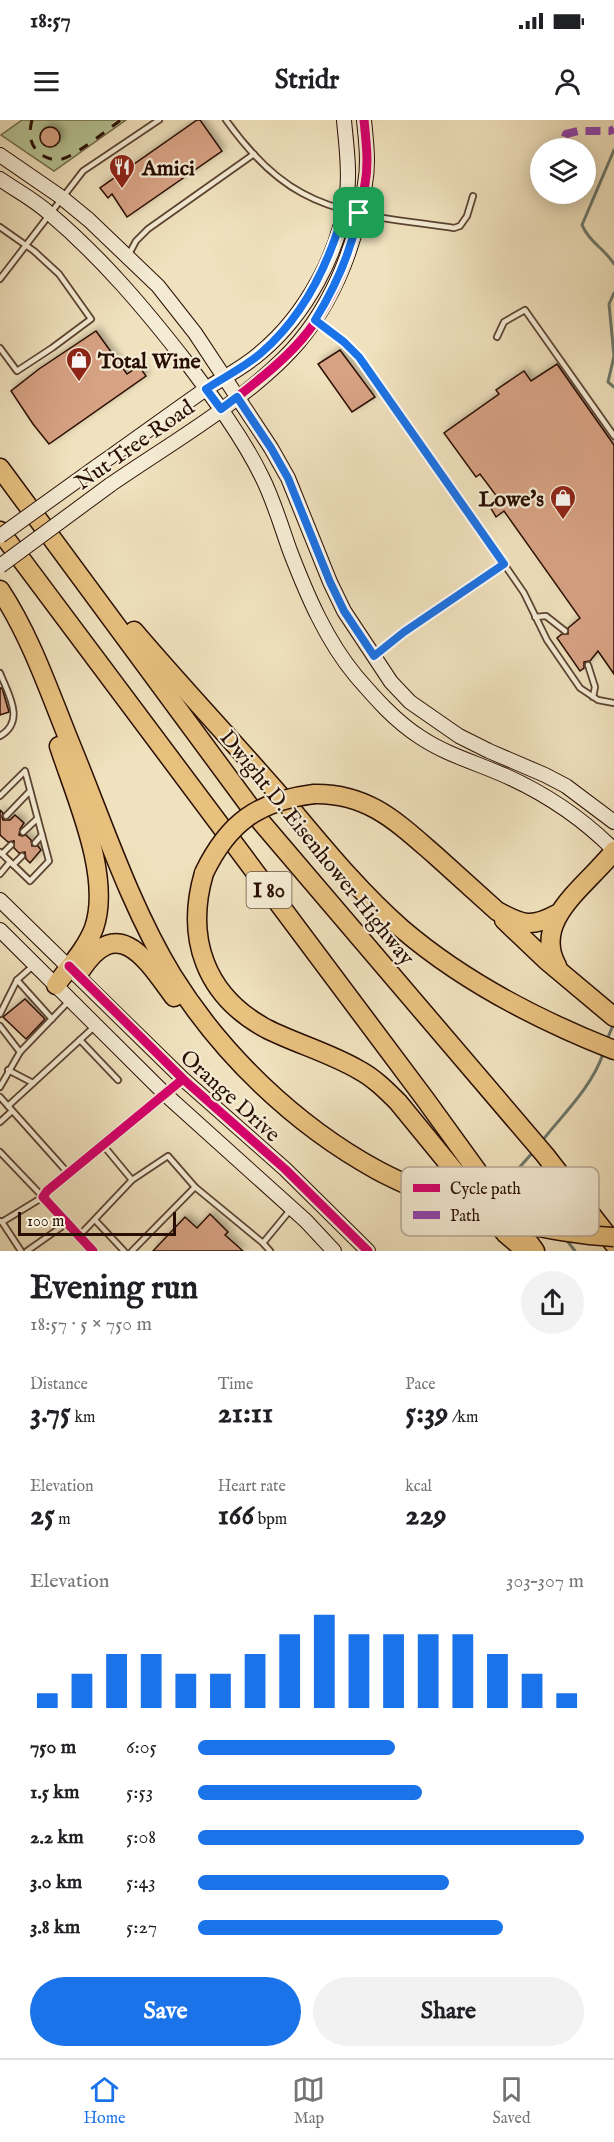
<!DOCTYPE html>
<html lang="en">
<head>
<meta charset="utf-8">
<style>
	body { margin:0; font-family:"IM FELL English",serif; background:#f2f2f2; color:#202124; height:100vh; display:flex; flex-direction:column; font-size:22px; white-space:nowrap }
	* { box-sizing:border-box; margin:0 }
	p { font-size:20px; color:#757577 }
	.icon { flex:none; width:33px; height:33px; fill:none; stroke:currentColor; stroke-width:2; stroke-linecap:round; stroke-linejoin:round }
	.map { position:relative; height:1131px; overflow:hidden }
	.drawer { display:flex; flex-direction:column; background:#fff; flex:1 }
	.drawer>* { flex:none }
	.fabs { position:absolute; left:530px; top:18px; display:grid; gap:12px }
	.fabs a { display:grid; place-items:center; width:66px; height:66px; border-radius:50%; background:#fff; box-shadow:0 3px 15px #0003; font-size:30px }
	.scale { position:absolute; left:18px; bottom:15px; width:158px; box-sizing:border-box; padding-left:6px; border:3px solid #290e03; border-top:0; font-size:16px; line-height:21px; white-space:nowrap; color:#290e03; -webkit-text-stroke:4px #f5ecd5; paint-order:stroke }
	.pin { position:absolute; display:grid; place-items:center; width:51px; height:51px; color:#fff; margin:-26px; border-radius:12px; box-shadow:0 3px 9px #0006 }
	.round { display:grid; place-items:center; flex:none; width:63px; height:63px; border-radius:32px; background:#f2f2f2 }
	.headline { display:flex; align-items:center; justify-content:space-between; height:102px; padding:0 30px }
	h1 { font-size:33px; font-weight:800; line-height:45px }
	.stats { display:grid; grid-template-columns:repeat(3,1fr); gap:9px; height:102px; padding:6px 30px }
	.stats div { display:grid; align-content:center }
	.stats b { font-size:30px; font-weight:800 }
	.stats small { font-size:16px; font-weight:400 }
	.stats p { font-size:16px }
	.chart { height:168px; padding:12px 30px }
	.chart p { display:flex; justify-content:space-between }
	.chart svg { width:100%; height:108px; margin-top:6px; stroke:#1a73e8; stroke-width:6 }
	.cta { display:flex; gap:12px; margin-top:auto; padding:12px 30px }
	.cta a { flex:1; height:69px; border-radius:36px; background:#1a73e8; color:#fff; font-size:24px; font-weight:800; line-height:69px; text-align:center }
	.cta a+a { background:#f2f2f2; color:#202124 }
	ul { padding:0 30px; list-style:none; font-size:20px }
	li { display:grid; grid-template-columns:96px 72px 1fr; align-items:center; height:45px }
	li i { height:15px; border-radius:8px; background:#1a73e8 }
	.status { display:flex; justify-content:space-between; align-items:center; height:42px; padding:0 30px; background:#fff; direction:ltr }
	.status svg { height:16px; fill:currentColor }
	header { display:flex; justify-content:space-between; align-items:center; height:78px; padding:0 30px; background:#fff; font-size:27px; font-weight:800 }
	.dock { display:flex; justify-content:space-around; align-items:center; height:84px; border-top:2px solid #e0e0e0; background:#fff; font-size:16px; color:#757577 }
	.dock a { display:grid; justify-items:center; gap:3px }
	.dock .on { color:#1a73e8 }
	.map>svg:first-child { display:block }
	.green { fill:#b6c495; stroke:#70694c; stroke-width:1.5 }
	.lines { fill:none; stroke-linecap:round; stroke-linejoin:round }
	.stream { stroke:#6d786b; stroke-width:3 }
	.building { fill:#d7a284; stroke:#290e03; stroke-width:1.5; filter:url(#shadow) }
	.lane-casing { stroke:#5b4332; stroke-width:8 }
	.street-casing { stroke:#5b4332; stroke-width:12 }
	.secondary-casing { stroke:#290e03; stroke-width:16 }
	.highway-casing { stroke:#290e03; stroke-width:21 }
	.lane { stroke:#f5ecd5; stroke-width:4.5 }
	.street { stroke:#f5ecd5; stroke-width:9 }
	.secondary { stroke:#f5ecd5; stroke-width:14 }
	.highway { stroke:#e8c17f; stroke-width:18 }
	.rail { stroke:#290e03; stroke-width:3; stroke-dasharray:10 10; stroke-linecap:butt }
	.secondary-bridge-casing { stroke:#290e03; stroke-width:16; stroke-linecap:butt }
	.highway-bridge-casing { stroke:#290e03; stroke-width:21; stroke-linecap:butt }
	.secondary-bridge { stroke:#f5ecd5; stroke-width:14 }
	.highway-bridge { stroke:#e8c17f; stroke-width:18 }
	.quiet { stroke:#8e44ad; stroke-width:8; stroke-dasharray:15 8; stroke-linecap:butt }
	.cycleway-casing { stroke:#f5ecd5; stroke-width:13 }
	.cycleway { stroke:#d6006c; stroke-width:9 }
	.route-casing { stroke:#fff; stroke-width:12 }
	.route { stroke:#1a73e8; stroke-width:8 }
	.labels { text-anchor:middle; stroke-width:4.5; stroke-linejoin:round; paint-order:stroke }
	.shield { fill:#f5ecd5; stroke:#665142; stroke-width:1.5 }
	.shield-label { font-size:21px; font-weight:bold; fill:#290e03 }
	.poi-label { font-size:22px; font-weight:bold; fill:#290e03; stroke:#f5ecd5; text-anchor:start }
	.street-label { font-size:22px; fill:#290e03; stroke:#f5ecd5 }
	.key { fill:#f5ecd5; stroke:#b8a996; stroke-width:1.5 }
	.key-label { font-size:16px; fill:#290e03 }
</style>
</head>
<body>
<div class="status"><b>18:57</b><svg viewBox="0 0 49 12"><path d="M0 12V9h3v3zM5 12V6h3v6zM10 12V3h3v9zM15 12V0h3v12zM26 1h20v11H26zM47 4h2v5h-2z"/></svg></div>
<header><svg class="icon" aria-label="menu" viewBox="0 0 24 24"><path d="M4 6h16M4 12h16M4 18h16"/></svg>Stridr<svg class="icon" aria-label="person" viewBox="0 0 24 24"><circle cx="12" cy="8" r="4"/><path d="M4 21q1-7 8-7t8 7"/></svg></header>
<div class="map">
<svg width="614" height="1131" viewBox="0 0 614 1131">
	<defs>
		<filter id="shadow"><feDropShadow dx="3.5" dy="-3.5" stdDeviation="3" flood-color="#0004"/></filter>
	</defs>
	<rect width="100%" height="100%" fill="#f0e2be"/>
	<filter id="stains"><feTurbulence type="fractalNoise" baseFrequency=".00333" numOctaves="4"/><feColorMatrix values="0 0 0 0 .2 0 0 0 0 .09 0 0 0 0 .02 0 0 0 .5 -.17"/></filter>
	<radialGradient id="worn" r=".72"><stop offset=".6" stop-color="#630" stop-opacity="0"/><stop offset="1" stop-color="#630" stop-opacity=".3"/></radialGradient>
	<!-- green -->
	<path class="green" d="M 22,0 L 126,0 L 54,51 L 1,15 Z"/>
	<g class="lines">
		<!-- stream -->
		<g class="stream">
			<path d="M 614,30 L 582,105 C 589,122 605,129 614,144"/>
			<path d="M 614,173 L 609,184 L 614,236 L 608,262 L 614,267"/>
			<path d="M 606,922 L 614,903"/>
			<path d="M 542,1021 C 564,993 591,968 603,934"/>
			<path d="M 534,1031 L 518,1049 L 519,1053 L 554,1103"/>
			<path d="M 565,1118 L 575,1131"/>
		</g>
	</g>
	<!-- building -->
	<g class="building">
		<path d="M 197,0 L 200,0 L 222,31 L 127,97 L 112,74 L 108,78 L 100,68 Z"/>
		<circle cx="50" cy="17" r="10"/>
		<path d="M 96,211 L 127,254 L 139,246 L 146,256 L 49,324 L 33,304 L 11,271 L 39,249 Z"/>
		<path d="M 340,230 L 375,277 L 352,292 L 318,244 Z"/>
		<path d="M 557,244 L 614,325 L 614,554 L 598,531 L 590,541 L 584,542 L 584,548 L 580,551 L 557,518 L 562,514 L 568,514 L 568,508 L 580,498 L 504,391 L 496,397 L 489,385 L 498,378 L 480,354 L 476,357 L 444,313 L 499,274 L 496,270 L 524,251 L 531,261 Z"/>
		<path d="M 0,568 L 2,568 L 9,592 L 0,595 Z"/>
		<path d="M 0,690 L 3,693 L 2,697 L 3,700 L 10,700 L 15,695 L 24,703 L 20,709 L 19,715 L 22,716 L 26,715 L 31,720 L 32,726 L 38,726 L 41,730 L 30,743 L 26,739 L 25,732 L 19,733 L 14,728 L 14,721 L 8,722 L 0,715 Z"/>
		<path d="M 25,879 L 45,899 L 26,919 L 3,897 Z"/>
		<path d="M 210,1094 L 228,1112 L 225,1115 L 243,1131 L 153,1131 L 185,1097 L 197,1108 Z"/>
	</g>
	<g class="lines">
		<defs>
			<g id="lane">
				<path d="M 226,0 C 246,28 272,57 302,73 C 347,98 404,100 454,108 L 460,106 L 467,96 L 473,76"/>
				<path d="M 0,107 L 34,131 L 59,154 L 91,199 L 52,228 L 17,251 L 0,228"/>
				<path d="M 129,134 L 136,121 L 148,109 L 254,34"/>
				<path d="M 0,159 L 83,51 L 159,0"/>
				<path d="M 317,202 L 344,222 L 359,237 L 407,303 L 524,473 L 547,520 L 580,568 L 598,580 L 614,583"/>
				<path d="M 497,217 L 504,202 L 525,190 L 614,316"/>
				<path d="M 535,497 L 546,496 L 565,511"/>
				<path d="M 376,535 L 404,512 L 504,444"/>
				<path d="M 588,545 L 595,567 L 593,577"/>
				<path d="M 0,553 C 8,574 26,601 0,616"/>
				<path d="M 0,676 L 25,651 L 49,741 L 30,761 L 0,732"/>
				<path d="M 6,696 L 30,671"/>
				<path d="M 23,712 L 37,699"/>
				<path d="M 35,723 L 42,715"/>
				<path d="M 2,734 L 11,725"/>
				<path d="M 13,745 L 22,736"/>
				<path d="M 0,754 L 10,742"/>
				<path d="M 17,860 L 52,899"/>
				<path d="M 0,894 L 17,860 L 34,845"/>
				<path d="M 0,906 L 20,932 L 69,881"/>
				<path d="M 80,920 L 118,960"/>
				<path d="M 8,950 L 33,963"/>
				<path d="M 0,967 L 20,932"/>
				<path d="M 0,977 L 68,1053"/>
				<path d="M 8,986 L 94,907"/>
				<path d="M 0,1002 L 12,991"/>
				<path d="M 0,1032 L 43,1077 L 2,1102 L 0,1101"/>
				<path d="M 132,1060 L 168,1036 L 195,1067"/>
				<path d="M 95,1100 L 124,1131"/>
				<path d="M 2,1102 L 21,1131"/>
				<path d="M 79,1116 L 132,1060 L 103,1025"/>
				<path d="M 263,1123 L 270,1131"/>
				<path d="M 27,1131 L 67,1103"/>
				<path d="M 132,1131 L 195,1067 L 263,1123 L 291,1089"/>
			</g>
			<path id="street" d="M 93,1131 L 43,1077 L 47,1071 L 183,959"/>
			<g id="secondary">
				<path d="M 0,35 L 61,77 L 89,100 L 158,166 L 195,213 L 271,328 L 288,358 L 330,462 L 344,491 L 391,562 L 410,582 L 459,616 L 489,631 L 545,655 L 566,666 L 614,702"/>
				<path d="M 0,59 C 17,71 35,80 50,94 C 102,138 145,189 187,243 C 214,279 242,316 262,357 C 274,381 281,406 290,431 C 307,475 326,520 356,556 C 375,578 395,601 420,617 C 447,635 477,643 506,656 C 546,674 583,699 614,730"/>
				<path d="M 96,347 C 132,322 167,296 203,271 C 222,258 243,248 260,233 C 306,195 340,132 347,73 C 350,49 346,24 344,0"/>
				<path d="M 110,365 C 168,325 233,288 283,239 C 330,193 356,128 365,64 C 369,43 366,21 364,0"/>
				<path d="M 0,780 L 183,959 L 285,1049 L 368,1131"/>
				<path d="M 0,810 L 165,974 L 306,1101 L 334,1131"/>
			</g>
			<g id="highway">
				<path d="M 0,348 L 262,703 L 545,1035 L 614,1124"/>
				<path d="M 0,411 L 425,979 L 535,1131"/>
				<path d="M 0,470 C 33,520 52,580 75,635 C 105,709 131,787 172,855 C 221,934 295,1005 377,1050 C 401,1063 426,1073 452,1084"/>
				<path d="M 134,511 C 180,565 229,617 276,671 C 316,718 355,768 402,809 C 464,862 538,900 614,930"/>
				<path d="M 314,674 C 368,673 397,702 435,735 C 456,754 477,773 497,791 C 523,805 531,808 557,794"/>
				<path d="M 204,753 C 185,818 205,876 267,909 C 297,924 330,933 359,950 C 374,958 386,970 398,982 L 506,1114 L 526,1131"/>
				<path d="M 504,800 L 546,840 L 614,897"/>
				<path d="M 557,846 C 531,800 588,765 614,731"/>
				<path d="M 81,850 C 119,792 148,842 174,877"/>
				<path d="M 56,865 C 69,847 86,829 94,808 C 112,756 75,676 59,626"/>
			</g>
		</defs>
		<!-- lane casing -->
		<use href="#lane" class="lane-casing"/>
		<!-- street casing -->
		<use href="#street" class="street-casing"/>
		<!-- secondary casing -->
		<use href="#secondary" class="secondary-casing"/>
		<!-- highway casing -->
		<use href="#highway" class="highway-casing"/>
		<!-- lane -->
		<use href="#lane" class="lane"/>
		<!-- street -->
		<use href="#street" class="street"/>
		<!-- secondary -->
		<use href="#secondary" class="secondary"/>
		<!-- highway -->
		<use href="#highway" class="highway"/>
		<!-- rail -->
		<path class="rail" d="M 32,0 C 29,11 29,22 37,31 C 42,36 50,40 58,40 C 72,39 108,9 121,0"/>
		<defs>
			<g id="secondary-bridge">
				<path d="M 0,416 L 96,347"/>
				<path d="M 0,446 L 110,365"/>
			</g>
			<g id="highway-bridge">
				<path d="M 204,753 C 228,703 258,681 314,674"/>
				<path d="M 452,1084 C 505,1101 558,1114 614,1117"/>
			</g>
		</defs>
		<!-- secondary-bridge casing -->
		<use href="#secondary-bridge" class="secondary-bridge-casing"/>
		<!-- highway-bridge casing -->
		<use href="#highway-bridge" class="highway-bridge-casing"/>
		<!-- secondary-bridge -->
		<use href="#secondary-bridge" class="secondary-bridge"/>
		<!-- highway-bridge -->
		<use href="#highway-bridge" class="highway-bridge"/>
		<!-- quiet -->
		<path class="quiet" d="M 565,17 L 566,14 L 578,11 L 610,11 L 614,9"/>
		<defs>
			<g id="cycleway">
				<path d="M 237,277 C 260,259 283,241 302,219 C 338,177 357,118 365,64 C 369,43 366,21 364,0"/>
				<path d="M 69,846 L 183,959 L 285,1049 L 368,1131"/>
				<path d="M 93,1131 L 43,1077 L 47,1071 L 183,959"/>
			</g>
		</defs>
		<!-- cycleway casing -->
		<use href="#cycleway" class="cycleway-casing"/>
		<!-- cycleway -->
		<use href="#cycleway" class="cycleway"/>
	</g>
	<g class="lines">
		<defs>
			<path id="route" d="M 344,90 L 359,93 C 351,132 336,166 315,200 L 344,222 L 359,237 L 504,444 L 404,512 L 374,536 L 344,491 L 330,462 L 288,358 L 271,328 L 237,277 L 221,289 L 206,269 C 224,257 245,247 261,233 C 305,195 329,144 344,90 Z"/>
		</defs>
		<!-- route casing -->
		<use href="#route" class="route-casing"/>
		<!-- route -->
		<use href="#route" class="route"/>
	</g>
	<!-- icons -->
	<defs>
		<symbol id="restaurant-pin" viewBox="-11 -11 22 30"><path d="M0 17L-7.5 6A9.5 9.5 0 1 1 7.5 6Z" fill="#8f2418" stroke="#f5ecd5"/><path d="M-5-6h1v4h1v-4h1v4h1v-4h1v5L-1.5 .5V6h-2V.5L-5-1ZM5-6V6H3V1.5H1.5Q1.5-4 5-6Z" fill="#fff"/></symbol>
		<symbol id="shop-pin" viewBox="-11 -11 22 30"><path d="M0 17L-7.5 6A9.5 9.5 0 1 1 7.5 6Z" fill="#8f2418" stroke="#f5ecd5"/><path d="M-5-2.5h2.3a2.7 3.5 0 0 1 5.4 0H5L5.5 6h-11ZM-1.5-2.5h3a1.5 2.3 0 0 0-3 0Z" fill="#fff"/></symbol>
	</defs>
	<g fill-rule="evenodd">
		<use href="#restaurant-pin" x="107" y="32" width="30" height="40"/>
		<use href="#shop-pin" x="64" y="225" width="30" height="40"/>
		<use href="#shop-pin" x="548" y="363" width="30" height="40"/>
	</g>
	<g class="labels">
		<!-- shield labels -->
		<rect class="shield" x="246.5" y="752" width="45" height="36" rx="4.5"/>
		<g class="shield-label">
			<text x="269" y="777">I 80</text>
		</g>
		<!-- poi labels -->
		<g class="poi-label">
			<text x="142" y="55">Amici</text>
			<text x="98" y="248">Total Wine</text>
			<text x="544" y="386" text-anchor="end">Lowe's</text>
		</g>
		<!-- street labels -->
		<g class="street-label">
			<text transform="translate(134 324) rotate(-35)" y="8">Nut Tree Road</text>
			<text transform="translate(318 727) rotate(51)" y="8">Dwight D. Eisenhower Highway</text>
			<text transform="translate(231 975) rotate(42)" y="8">Orange Drive</text>
		</g>
	</g>
	<!-- legend -->
	<rect x="401" y="1047" width="198" height="69" rx="9" class="key"/>
	<rect x="413" y="1064" width="27" height="8" fill="#d6006c"/>
	<rect x="413" y="1091" width="27" height="8" fill="#8e44ad"/>
	<g class="key-label">
		<text x="450" y="1074">Cycle path</text>
		<text x="450" y="1101">Path</text>
	</g>
	<rect width="100%" height="100%" filter="url(#stains)"/>
	<rect width="100%" height="100%" fill="url(#worn)"/>
</svg>
<div class="fabs">
<a><svg class="icon" aria-label="layers" viewBox="0 0 24 24"><path d="M12 4l9 5-9 5-9-5zM3 14l9 5 9-5"/></svg></a>
</div>
<div class="scale">100 m</div>
<div class="pin" style="left:359px;top:93px;background:#1e9e55"><svg class="icon" aria-label="arrive" viewBox="0 0 24 24"><path d="M6 21V4h12l-3 4 3 4H6"/></svg></div>
</div>
<section class="drawer">
<div class="headline"><div><h1>Evening run</h1><p>18:57 · 5 × 750 m</p></div><a class="round"><svg class="icon" aria-label="share" viewBox="0 0 24 24"><path d="M12 15V3M7 8l5-5 5 5M5 13v7h14v-7"/></svg></a></div>
<div class="stats">
<div><p>Distance</p><b>3.75<small> km</small></b></div>
<div><p>Time</p><b>21:11</b></div>
<div><p>Pace</p><b>5:39<small> /km</small></b></div>
</div>
<div class="stats">
<div><p>Elevation</p><b>25<small> m</small></b></div>
<div><p>Heart rate</p><b>166<small> bpm</small></b></div>
<div><p>kcal</p><b>229</b></div>
</div>
<div class="chart"><p><span>Elevation</span>303–307 m</p>
<svg viewBox="0 0 160 44" preserveAspectRatio="none"><path d="M5 44V38M15 44V30M25 44V22M35 44V22M45 44V30M55 44V30M65 44V22M75 44V14M85 44V6M95 44V14M105 44V14M115 44V14M125 44V14M135 44V22M145 44V30M155 44V38"/></svg>
</div>
<ul>
<li><b>750 m</b>6:05<i style="width:51%"></i></li>
<li><b>1.5 km</b>5:53<i style="width:58%"></i></li>
<li><b>2.2 km</b>5:08<i style="width:100%"></i></li>
<li><b>3.0 km</b>5:43<i style="width:65%"></i></li>
<li><b>3.8 km</b>5:27<i style="width:79%"></i></li>
</ul>
<div class="cta"><a>Save</a><a>Share</a></div>
</section>
<nav class="dock">
<a class="on"><svg class="icon" aria-label="home" viewBox="0 0 24 24"><path d="M3 11l9-7 9 7M6 9v11h12V9"/></svg>Home</a>
<a><svg class="icon" aria-label="map" viewBox="0 0 24 24"><path d="M3 6l6-2 6 2 6-2v14l-6 2-6-2-6 2zM9 4v14M15 6v14"/></svg>Map</a>
<a><svg class="icon" aria-label="saved" viewBox="0 0 24 24"><path d="M7 4h10v16l-5-4-5 4z"/></svg>Saved</a>
</nav>
</body>
</html>
